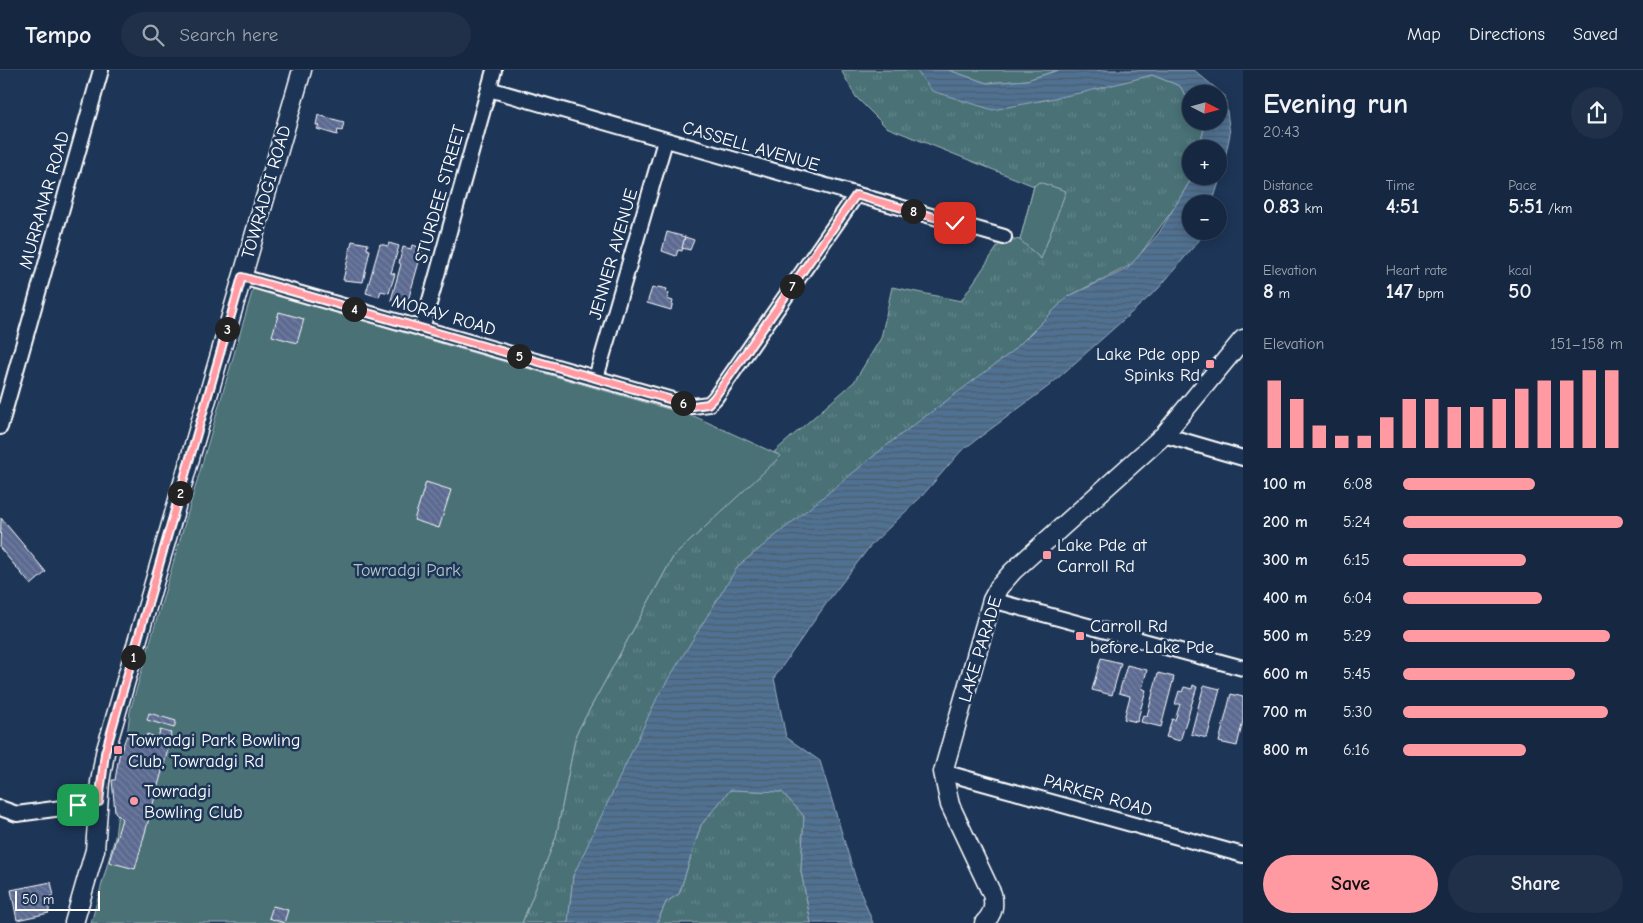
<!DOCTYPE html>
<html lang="en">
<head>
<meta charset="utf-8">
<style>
	body { margin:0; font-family:"Comic Neue",sans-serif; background:#1f3048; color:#f1f3f6; height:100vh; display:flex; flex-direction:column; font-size:19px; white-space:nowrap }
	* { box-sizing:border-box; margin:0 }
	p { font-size:16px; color:#9ea6b1 }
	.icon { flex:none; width:28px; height:28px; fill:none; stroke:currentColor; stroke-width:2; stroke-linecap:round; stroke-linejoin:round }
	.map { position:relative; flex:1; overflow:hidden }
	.details { display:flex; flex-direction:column; background:#162841; width:400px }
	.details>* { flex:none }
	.needle { width:32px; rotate:96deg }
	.controls { position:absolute; left:1182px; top:15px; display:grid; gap:10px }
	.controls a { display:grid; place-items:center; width:45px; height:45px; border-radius:50%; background:#162841; box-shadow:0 2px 12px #0003,0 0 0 1px #35445a; font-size:25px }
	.scale { position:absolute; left:15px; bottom:12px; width:85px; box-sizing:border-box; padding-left:5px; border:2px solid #fff; border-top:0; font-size:14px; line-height:18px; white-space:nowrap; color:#fff; -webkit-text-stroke:4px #1d3557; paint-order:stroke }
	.pin { position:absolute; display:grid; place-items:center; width:42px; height:42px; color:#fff; margin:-21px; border-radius:10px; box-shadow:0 2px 8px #0006 }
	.km { position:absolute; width:25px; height:25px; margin:-12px; border-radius:50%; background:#222; color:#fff; font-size:14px; line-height:25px; text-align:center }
	.round { display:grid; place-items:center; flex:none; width:52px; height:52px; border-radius:26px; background:#1f3048 }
	.overview { display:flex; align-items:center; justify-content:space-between; height:85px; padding:0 20px }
	h1 { font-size:28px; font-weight:700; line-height:38px }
	.stats { display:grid; grid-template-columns:repeat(3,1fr); gap:8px; height:85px; padding:5px 20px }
	.stats div { display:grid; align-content:center }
	.stats b { font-size:21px; font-weight:700 }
	.stats small { font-size:14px; font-weight:400 }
	.stats p { font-size:14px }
	.chart { height:140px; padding:10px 20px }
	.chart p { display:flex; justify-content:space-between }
	.chart svg { width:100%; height:90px; margin-top:5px; stroke:#ff9aa2; stroke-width:6 }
	.cta { display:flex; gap:10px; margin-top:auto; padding:10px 20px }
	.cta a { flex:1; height:58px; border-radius:30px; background:#ff9aa2; color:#111; font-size:20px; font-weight:700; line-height:58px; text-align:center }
	.cta a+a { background:#1f3048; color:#f1f3f6 }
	ul { padding:0 20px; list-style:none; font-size:16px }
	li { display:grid; grid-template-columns:80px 60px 1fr; align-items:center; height:38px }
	li i { height:12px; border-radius:6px; background:#ff9aa2 }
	header { display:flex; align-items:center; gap:30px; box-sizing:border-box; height:70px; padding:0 25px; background:#162841; border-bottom:1px solid #35445a }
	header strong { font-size:24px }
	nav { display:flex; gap:28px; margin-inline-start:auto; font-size:18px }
	.search { width:350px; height:45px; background:#1f3048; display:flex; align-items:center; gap:12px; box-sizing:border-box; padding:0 18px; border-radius:28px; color:#9ea6b1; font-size:19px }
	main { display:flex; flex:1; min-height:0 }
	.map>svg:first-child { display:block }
	.grass { fill:url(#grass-tufts); stroke:#a4b8ba }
	.park { fill:#497176; stroke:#a4b8ba }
	.water { fill:url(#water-rules); stroke:#96aabe }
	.building { fill:url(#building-back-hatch); stroke:#fff }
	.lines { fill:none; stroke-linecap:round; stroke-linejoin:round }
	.minor-casing { stroke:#fff; stroke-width:18 }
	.major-casing { stroke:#fff; stroke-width:21 }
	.minor { stroke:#1d3557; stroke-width:14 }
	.major { stroke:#1d3557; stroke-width:18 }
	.route-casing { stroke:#fff; stroke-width:10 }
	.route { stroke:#ff9aa2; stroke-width:6 }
	.poi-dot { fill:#ff9aa2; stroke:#1d3557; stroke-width:2 }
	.labels { text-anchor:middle; stroke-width:5; stroke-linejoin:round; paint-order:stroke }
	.street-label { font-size:18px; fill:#fff; stroke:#1d3557 }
	.poi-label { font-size:18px; fill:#fff; stroke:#1d3557; text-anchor:start }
	.park-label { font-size:18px; fill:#b6c6c8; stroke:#1d3557 }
</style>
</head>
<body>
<header>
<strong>Tempo</strong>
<div class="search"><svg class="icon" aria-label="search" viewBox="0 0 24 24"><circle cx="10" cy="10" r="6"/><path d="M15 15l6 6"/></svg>Search here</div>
<nav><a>Map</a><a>Directions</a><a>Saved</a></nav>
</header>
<main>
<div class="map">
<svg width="1243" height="853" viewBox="0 0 1243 853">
	<defs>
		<pattern id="grass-tufts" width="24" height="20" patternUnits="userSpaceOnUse" patternTransform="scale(1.25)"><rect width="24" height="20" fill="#497176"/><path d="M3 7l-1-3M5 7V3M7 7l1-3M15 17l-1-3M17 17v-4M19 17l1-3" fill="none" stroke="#64868b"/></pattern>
		<pattern id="water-rules" width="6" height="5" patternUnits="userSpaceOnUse" patternTransform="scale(1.25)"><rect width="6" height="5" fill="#507193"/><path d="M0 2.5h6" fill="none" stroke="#4e5b68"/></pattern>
		<pattern id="building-back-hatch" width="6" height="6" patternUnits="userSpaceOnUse" patternTransform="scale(1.25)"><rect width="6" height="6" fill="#5c6a91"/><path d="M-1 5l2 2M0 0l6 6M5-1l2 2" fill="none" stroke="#7480a2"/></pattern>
	</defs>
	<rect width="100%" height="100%" fill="#1d3557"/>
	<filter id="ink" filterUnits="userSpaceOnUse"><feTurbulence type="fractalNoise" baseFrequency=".02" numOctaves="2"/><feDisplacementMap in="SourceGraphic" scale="10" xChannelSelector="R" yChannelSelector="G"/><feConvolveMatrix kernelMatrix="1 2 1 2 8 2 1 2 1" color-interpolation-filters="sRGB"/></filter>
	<g filter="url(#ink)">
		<!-- grass -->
		<g class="grass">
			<path d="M 841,0 L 918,0 L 1040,31 L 1152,5 L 1180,16 L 1191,35 L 1191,51 L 1200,51 L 1204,59 L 1199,79 L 1191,79 L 1193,106 L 1174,138 L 1133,194 L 1067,227 L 1013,281 L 573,806 L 568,853 L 522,853 L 556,767 L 576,664 L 673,487 L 780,386 L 774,382 L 854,312 L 881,268 L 892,217 L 961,231 L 1004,167 L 1020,170 L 1034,116 L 886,57 L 856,27 Z"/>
			<path d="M 730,720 L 782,722 L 804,746 L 801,801 L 811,853 L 657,853 L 666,832 L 679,824 L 701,755 Z"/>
		</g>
		<!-- park -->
		<g class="park">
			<path d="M 948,0 L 1058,0 L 1027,10 L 987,13 Z"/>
			<path d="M 1039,112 L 1066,121 L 1041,189 L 1020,170 L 1034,116 Z"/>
			<path d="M 253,219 L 696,347 L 781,386 L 673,487 L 576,664 L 556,767 L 522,853 L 91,853 L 115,767 L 130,641 Z"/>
		</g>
		<!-- water -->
		<path class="water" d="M 916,0 L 948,0 L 987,13 L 1027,10 L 1059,0 L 1194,0 L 1225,26 L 1230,64 L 1222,103 L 1212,134 L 1191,134 L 1191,161 L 1203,161 L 1201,168 L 1158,219 L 1049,316 L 961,381 L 922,426 L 871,475 L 828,531 L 774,608 L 786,667 L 820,691 L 858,816 L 873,853 L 811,853 L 801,801 L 804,746 L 782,722 L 730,720 L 701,755 L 679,824 L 666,832 L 657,853 L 568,853 L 573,806 L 658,626 L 738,496 L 891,372 L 1013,281 L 1067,227 L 1127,199 L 1159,163 L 1193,106 L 1219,106 L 1219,79 L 1199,79 L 1204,59 L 1200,51 L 1219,51 L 1219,24 L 1191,24 L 1191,35 L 1180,16 L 1152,5 L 1085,22 L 993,40 L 932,21 Z"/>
		<!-- building -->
		<g class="building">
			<path d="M 318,45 L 344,52 L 342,61 L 338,60 L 337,65 L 317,59 L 319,55 L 316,55 Z"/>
			<path d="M 667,162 L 685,167 L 682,181 L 678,180 L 676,186 L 662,181 Z"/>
			<path d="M 685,167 L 694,170 L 690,180 L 682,178 Z"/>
			<path d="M 352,171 L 368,174 L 367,179 L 370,180 L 363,212 L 343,210 Z"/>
			<path d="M 389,173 L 399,176 L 391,203 L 395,204 L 389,223 L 381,221 L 379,227 L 366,223 L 380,174 L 388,176 Z"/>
			<path d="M 412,175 L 423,178 L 407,234 L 391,230 L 401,194 L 399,193 L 403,177 L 411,179 Z"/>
			<path d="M 658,217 L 667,219 L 666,222 L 669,223 L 667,229 L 673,231 L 671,240 L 647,233 L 652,218 L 657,219 Z"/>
			<path d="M 279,242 L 304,249 L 297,273 L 272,266 Z"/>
			<path d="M 426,412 L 451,420 L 439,458 L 414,450 Z"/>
			<path d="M 1,448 L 46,502 L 31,515 L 0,478 Z"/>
			<path d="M 1101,588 L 1121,593 L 1112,625 L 1092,620 Z"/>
			<path d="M 1127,595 L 1147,600 L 1142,619 L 1146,620 L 1137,652 L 1124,649 L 1130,626 L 1119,623 Z"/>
			<path d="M 1158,603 L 1174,607 L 1161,657 L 1141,652 L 1143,645 L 1147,646 Z"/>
			<path d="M 1193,615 L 1197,617 L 1180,671 L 1166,667 L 1172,649 L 1175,650 L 1180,634 L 1175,634 L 1179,621 L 1182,622 L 1184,617 L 1192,619 Z"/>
			<path d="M 1204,615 L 1220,619 L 1207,668 L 1191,664 Z"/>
			<path d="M 1231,624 L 1243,627 L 1243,651 L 1237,676 L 1219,672 Z"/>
			<path d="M 149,643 L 176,651 L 174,658 L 147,650 Z"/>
			<path d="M 160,660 L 171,663 L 169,676 L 135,799 L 109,792 L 122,749 L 115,742 L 112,710 L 115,710 L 119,686 L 127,665 L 144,674 L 147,664 L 158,668 Z"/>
			<path d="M 51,812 L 54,826 L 49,827 L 49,843 L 17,850 L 11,820 Z"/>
			<path d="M 273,836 L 288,840 L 284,853 L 269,848 Z"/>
		</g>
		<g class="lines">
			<defs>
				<g id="minor">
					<path d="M 489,19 L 1004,167"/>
					<path d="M 242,207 L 693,336 L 709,334 L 715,328 L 856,125"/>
					<path d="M 422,259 L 494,0"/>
					<path d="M 596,308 L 665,71"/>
					<path d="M 0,357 L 101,0"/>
					<path d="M 1164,365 L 1243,388"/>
					<path d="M 992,530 L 1243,598"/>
					<path d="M 943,702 L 1243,785"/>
					<path d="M 0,738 L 17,744 L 99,733"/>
				</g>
				<g id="major">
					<path d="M 74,853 L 95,780 L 100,712 L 105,683 L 302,0"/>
					<path d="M 984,853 C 993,844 995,836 992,824 L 950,735 L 943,702 L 992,530 L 999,517 L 1013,501 L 1164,365 L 1243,269"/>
				</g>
			</defs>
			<!-- minor casing -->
			<use href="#minor" class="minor-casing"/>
			<!-- major casing -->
			<use href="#major" class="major-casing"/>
			<!-- minor -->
			<use href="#minor" class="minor"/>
			<!-- major -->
			<use href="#major" class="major"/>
		</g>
	</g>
	<g class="lines" filter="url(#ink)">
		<defs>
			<path id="route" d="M 78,735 L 99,732 L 105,683 L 242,207 L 693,336 L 708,334 L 714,328 L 856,125 L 955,153"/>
		</defs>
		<!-- route casing -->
		<use href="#route" class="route-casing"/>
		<!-- route -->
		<use href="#route" class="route"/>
	</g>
	<!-- markers -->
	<g class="poi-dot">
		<rect x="1205" y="289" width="10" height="10" rx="2.5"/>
		<rect x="1042" y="480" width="10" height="10" rx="2.5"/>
		<rect x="1075" y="561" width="10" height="10" rx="2.5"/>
		<rect x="113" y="675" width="10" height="10" rx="2.5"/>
		<circle cx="134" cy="731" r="5"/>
	</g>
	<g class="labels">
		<!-- street labels -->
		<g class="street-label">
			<text transform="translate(751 76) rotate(16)" y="6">CASSELL AVENUE</text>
			<text transform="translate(266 122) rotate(-74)" y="6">TOWRADGI ROAD</text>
			<text transform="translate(440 124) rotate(-74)" y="6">STURDEE STREET</text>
			<text transform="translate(44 130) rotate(-74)" y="6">MURRANAR ROAD</text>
			<text transform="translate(613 184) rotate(-74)" y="6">JENNER AVENUE</text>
			<text transform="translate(444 245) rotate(16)" y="6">MORAY ROAD</text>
			<text transform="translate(980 579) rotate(-73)" y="6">LAKE PARADE</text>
			<text transform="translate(1098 725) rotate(16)" y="6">PARKER ROAD</text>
		</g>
		<!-- poi labels -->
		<g class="poi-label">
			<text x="1200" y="290" text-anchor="end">Lake Pde opp<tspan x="1200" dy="21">Spinks Rd</tspan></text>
			<text x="1057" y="481">Lake Pde at<tspan x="1057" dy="21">Carroll Rd</tspan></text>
			<text x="1090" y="562">Carroll Rd<tspan x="1090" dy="21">before Lake Pde</tspan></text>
			<text x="128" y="676">Towradgi Park Bowling<tspan x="128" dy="21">Club, Towradgi Rd</tspan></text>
			<text x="144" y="727">Towradgi<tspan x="144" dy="21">Bowling Club</tspan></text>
		</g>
		<!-- park labels -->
		<g class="park-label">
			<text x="407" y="506">Towradgi Park</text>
		</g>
	</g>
</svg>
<div class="controls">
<a><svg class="needle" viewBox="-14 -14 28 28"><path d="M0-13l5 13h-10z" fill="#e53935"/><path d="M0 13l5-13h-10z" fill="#9ea6b1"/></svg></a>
<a>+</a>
<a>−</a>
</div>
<div class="scale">50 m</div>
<div class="pin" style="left:78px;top:735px;background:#1e9e55"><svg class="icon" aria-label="arrive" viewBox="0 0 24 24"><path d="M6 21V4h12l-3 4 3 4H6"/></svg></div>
<div class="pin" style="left:955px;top:153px;background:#d93025"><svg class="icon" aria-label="check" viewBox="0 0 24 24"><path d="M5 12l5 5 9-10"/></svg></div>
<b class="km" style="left:133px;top:587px">1</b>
<b class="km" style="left:180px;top:423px">2</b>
<b class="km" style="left:227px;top:259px">3</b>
<b class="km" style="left:354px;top:239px">4</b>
<b class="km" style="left:519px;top:286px">5</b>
<b class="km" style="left:683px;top:333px">6</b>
<b class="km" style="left:792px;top:216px">7</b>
<b class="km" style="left:913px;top:141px">8</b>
</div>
<section class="details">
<div class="overview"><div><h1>Evening run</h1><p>20:43</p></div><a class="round"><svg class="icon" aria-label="share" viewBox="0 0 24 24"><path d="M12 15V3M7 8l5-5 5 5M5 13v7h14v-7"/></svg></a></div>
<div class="stats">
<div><p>Distance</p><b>0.83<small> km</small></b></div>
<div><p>Time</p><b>4:51</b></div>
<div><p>Pace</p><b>5:51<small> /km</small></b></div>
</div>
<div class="stats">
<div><p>Elevation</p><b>8<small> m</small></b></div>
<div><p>Heart rate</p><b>147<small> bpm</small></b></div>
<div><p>kcal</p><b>50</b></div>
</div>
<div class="chart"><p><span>Elevation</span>151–158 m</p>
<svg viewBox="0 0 160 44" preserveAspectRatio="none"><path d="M5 44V11M15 44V20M25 44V33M35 44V38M45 44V38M55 44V29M65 44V20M75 44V20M85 44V24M95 44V24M105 44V20M115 44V15M125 44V11M135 44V11M145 44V6M155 44V6"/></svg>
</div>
<ul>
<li><b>100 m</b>6:08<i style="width:60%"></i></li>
<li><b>200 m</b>5:24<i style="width:100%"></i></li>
<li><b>300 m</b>6:15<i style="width:56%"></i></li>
<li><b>400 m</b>6:04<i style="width:63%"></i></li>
<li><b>500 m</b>5:29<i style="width:94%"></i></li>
<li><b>600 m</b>5:45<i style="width:78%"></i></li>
<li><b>700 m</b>5:30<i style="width:93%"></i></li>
<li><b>800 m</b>6:16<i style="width:56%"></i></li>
</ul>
<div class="cta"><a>Save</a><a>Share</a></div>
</section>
</main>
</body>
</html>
